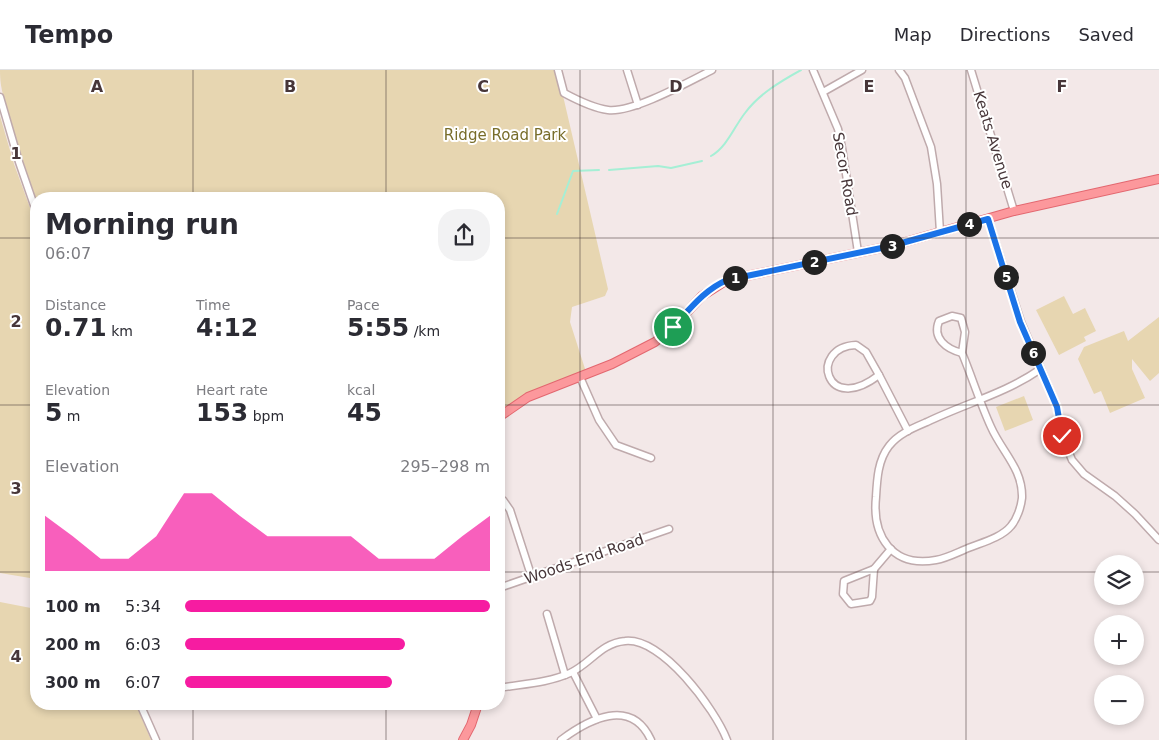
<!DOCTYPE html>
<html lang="en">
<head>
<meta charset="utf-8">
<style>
	body { margin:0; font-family:"DejaVu Sans",sans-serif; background:#f2f2f3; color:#2b2b33; height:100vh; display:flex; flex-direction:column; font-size:19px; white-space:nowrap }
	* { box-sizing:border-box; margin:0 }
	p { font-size:16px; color:#7c7c81 }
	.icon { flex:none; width:28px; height:28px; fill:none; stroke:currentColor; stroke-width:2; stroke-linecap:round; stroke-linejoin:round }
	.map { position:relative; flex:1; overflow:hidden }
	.side { position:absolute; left:30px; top:122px; width:475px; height:518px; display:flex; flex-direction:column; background:#fff; border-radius:20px; box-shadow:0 2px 8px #0003 }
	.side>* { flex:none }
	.tools { position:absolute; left:1094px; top:485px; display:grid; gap:10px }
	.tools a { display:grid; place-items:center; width:50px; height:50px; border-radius:50%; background:#fff; box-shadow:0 2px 8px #0003; font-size:25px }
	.pin { position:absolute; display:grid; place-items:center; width:42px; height:42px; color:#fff; margin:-21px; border:2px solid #fff; border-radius:50%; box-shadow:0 1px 5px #0007 }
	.km { position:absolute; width:25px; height:25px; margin:-12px; border-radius:50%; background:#222; color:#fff; font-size:14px; line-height:25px; text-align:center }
	.round { display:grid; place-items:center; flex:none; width:52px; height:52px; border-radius:20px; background:#f2f2f3 }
	.head { display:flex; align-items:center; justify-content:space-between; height:85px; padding:0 15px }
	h1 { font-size:28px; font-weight:700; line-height:38px }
	.figures { display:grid; grid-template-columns:repeat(3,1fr); gap:8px; height:85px; padding:5px 15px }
	.figures div { display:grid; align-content:center }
	.figures b { font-size:25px; font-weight:700 }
	.figures small { font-size:14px; font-weight:400 }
	.figures p { font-size:14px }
	.chart { height:140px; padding:10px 15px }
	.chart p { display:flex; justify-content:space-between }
	.chart svg { width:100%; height:90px; margin-top:5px; fill:#f61ca1; opacity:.7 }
	ul { padding:0 15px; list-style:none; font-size:16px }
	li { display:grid; grid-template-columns:80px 60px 1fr; align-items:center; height:38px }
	li i { height:12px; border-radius:6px; background:#f61ca1 }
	header { display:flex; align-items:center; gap:30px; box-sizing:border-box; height:70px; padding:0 25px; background:#fff; border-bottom:1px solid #e1e1e2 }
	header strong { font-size:24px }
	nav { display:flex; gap:28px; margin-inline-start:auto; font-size:18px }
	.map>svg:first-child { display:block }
	.green { fill:#e7d6b1 }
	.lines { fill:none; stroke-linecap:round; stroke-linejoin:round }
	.stream { stroke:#a5efd5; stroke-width:2 }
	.minor-casing { stroke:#bfaaac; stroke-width:9 }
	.major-casing { stroke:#e2676f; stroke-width:10 }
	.minor { stroke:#fff; stroke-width:6 }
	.major { stroke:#fc989c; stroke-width:8 }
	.route-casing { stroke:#fff; stroke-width:10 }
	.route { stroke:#1a73e8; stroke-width:6 }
	.grid { fill:none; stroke:#473639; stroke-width:1; stroke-opacity:0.55 }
	.labels { text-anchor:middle; stroke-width:4; stroke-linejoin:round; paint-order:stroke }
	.park-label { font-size:15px; fill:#786d2a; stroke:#fff }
	.street-label { font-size:15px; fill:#473639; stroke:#fff }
	.grid-label { font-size:16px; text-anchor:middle; font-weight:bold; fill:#473639; stroke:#fff; stroke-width:4; stroke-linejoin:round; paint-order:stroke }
</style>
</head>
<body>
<header>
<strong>Tempo</strong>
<nav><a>Map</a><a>Directions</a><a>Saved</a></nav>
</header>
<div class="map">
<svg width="1159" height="670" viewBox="0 0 1159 670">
	<rect width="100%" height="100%" fill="#f3e8e8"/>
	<!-- green -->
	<g class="green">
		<path d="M 0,0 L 557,0 L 608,219 L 605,226 L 572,237 L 570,252 L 586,302 L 499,346 L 499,129 L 36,129 C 26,102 18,75 10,48 C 5,28 0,22 0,0 Z"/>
		<path d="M 0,46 L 14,94 L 36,154 L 36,509 L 0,503 Z"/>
		<path d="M 1064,226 L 1073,244 L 1085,238 L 1096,261 L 1084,267 L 1086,271 L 1059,285 L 1036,240 Z"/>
		<path d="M 1159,247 L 1159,303 L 1150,311 L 1132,289 L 1132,299 L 1145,328 L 1110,343 L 1101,321 L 1094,324 L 1078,289 L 1084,277 L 1124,261 L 1128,271 Z"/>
		<path d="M 1024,326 L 1033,350 L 1005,361 L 996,337 Z"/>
		<path d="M 0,532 L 36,539 L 36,634 L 136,634 L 151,670 L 0,670 Z"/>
	</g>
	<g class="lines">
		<!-- stream -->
		<g class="stream">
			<path d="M 711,86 C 727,77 734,57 745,43 C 759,24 781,11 801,0"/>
			<path d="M 609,100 L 658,96 L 671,98 L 702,91"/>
			<path d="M 557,144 L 573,101 L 599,100"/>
		</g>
		<defs>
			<g id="minor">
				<path d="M 558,0 L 564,23 C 577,30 593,38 608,40 C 633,43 688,12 712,0"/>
				<path d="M 627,0 L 638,35"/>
				<path d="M 813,0 L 838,59 L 842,78 L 858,182"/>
				<path d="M 899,0 L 905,8 L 931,77 L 937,114 L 940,162"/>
				<path d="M 971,0 L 1014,141"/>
				<path d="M 823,22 L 862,0"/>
				<path d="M 0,27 L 19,92 L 36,141"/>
				<path d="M 988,149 L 1021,252 L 1057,337 L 1062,366 L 1072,390 L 1084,404 L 1115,426 L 1135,444 L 1159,470"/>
				<path d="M 952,246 L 961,248 L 965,262 L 962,283 C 946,279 932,268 939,251 Z"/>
				<path d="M 856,275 L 866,282 L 879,305 C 825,347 808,277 856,275 Z"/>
				<path d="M 962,283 C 972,307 980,333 991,357 C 1002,382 1023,399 1022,428 C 1021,437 1017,449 1011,456 C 1002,467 984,472 971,477 C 960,481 948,488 936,490 C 892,498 872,466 876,427 C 877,409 878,390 889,376 C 898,364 913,358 927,352 C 964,334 1006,323 1039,300"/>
				<path d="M 879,305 L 908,361"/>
				<path d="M 580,307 L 599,350 L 616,375 L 651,388"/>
				<path d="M 499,429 L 503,430 L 510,440 L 532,508"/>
				<path d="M 874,499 L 872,527 L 870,531 L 851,534 L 843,524 L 844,511 Z"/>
				<path d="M 874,499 L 891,479"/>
				<path d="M 499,518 L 669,459"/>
				<path d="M 547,544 L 565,605"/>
				<path d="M 573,602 L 597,649"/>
				<path d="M 499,618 C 522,614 548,613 570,603 C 590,594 601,573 625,571 C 662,567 715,639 727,670"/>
				<path d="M 140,634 L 156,670"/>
				<path d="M 561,670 C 589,649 631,627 651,670"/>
			</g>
			<g id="major">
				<path d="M 499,347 L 528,327 L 612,294 L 655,272 L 673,257 L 702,226 L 727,210 L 891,176 L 1014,141 L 1159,109"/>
				<path d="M 463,670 L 471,655 L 478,634"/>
			</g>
		</defs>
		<!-- minor casing -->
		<use href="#minor" class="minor-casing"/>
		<!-- major casing -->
		<use href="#major" class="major-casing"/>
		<!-- minor -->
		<use href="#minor" class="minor"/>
		<!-- major -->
		<use href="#major" class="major"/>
	</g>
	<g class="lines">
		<defs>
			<path id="route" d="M 673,257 C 690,239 704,220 727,210 L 891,176 L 988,149 L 1020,252 L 1057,337 L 1062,366"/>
		</defs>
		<!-- route casing -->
		<use href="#route" class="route-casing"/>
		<!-- route -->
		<use href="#route" class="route"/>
	</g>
	<!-- grid -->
	<path class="grid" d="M 193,0 L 193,129M 386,0 L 386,129M 580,0 L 580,670M 773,0 L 773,670M 966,0 L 966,670M 0,168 L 36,168M 499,168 L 1159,168M 0,335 L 36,335M 499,335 L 1159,335M 0,502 L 36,502M 499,502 L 1102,502M 1135,502 L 1159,502M 193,634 L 193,670M 386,634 L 386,670"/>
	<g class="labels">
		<!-- park labels -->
		<g class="park-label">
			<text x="505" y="70">Ridge Road Park</text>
		</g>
		<!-- street labels -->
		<g class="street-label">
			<text transform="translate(993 70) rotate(73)" y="5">Keats Avenue</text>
			<text transform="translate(845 104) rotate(80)" y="5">Secor Road</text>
			<text transform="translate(584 489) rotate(-19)" y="5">Woods End Road</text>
		</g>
	</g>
	<g class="grid-label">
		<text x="97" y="22">A</text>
		<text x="290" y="22">B</text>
		<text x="483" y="22">C</text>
		<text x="676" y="22">D</text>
		<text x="869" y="22">E</text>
		<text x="1062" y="22">F</text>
		<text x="16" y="89">1</text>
		<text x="16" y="257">2</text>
		<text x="16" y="424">3</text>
		<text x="16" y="592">4</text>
	</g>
</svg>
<div class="tools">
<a><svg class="icon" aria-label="layers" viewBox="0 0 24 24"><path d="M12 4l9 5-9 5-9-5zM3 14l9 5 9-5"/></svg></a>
<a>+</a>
<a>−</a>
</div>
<div class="pin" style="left:673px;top:257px;background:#1e9e55"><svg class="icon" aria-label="arrive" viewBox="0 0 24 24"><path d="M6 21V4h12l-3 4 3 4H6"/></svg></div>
<div class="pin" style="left:1062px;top:366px;background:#d93025"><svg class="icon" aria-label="check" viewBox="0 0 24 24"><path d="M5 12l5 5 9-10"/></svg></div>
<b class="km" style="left:735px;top:208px">1</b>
<b class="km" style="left:814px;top:192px">2</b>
<b class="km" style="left:892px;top:176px">3</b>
<b class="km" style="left:969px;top:154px">4</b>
<b class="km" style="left:1006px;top:207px">5</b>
<b class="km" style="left:1033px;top:283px">6</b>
<section class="side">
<div class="head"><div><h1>Morning run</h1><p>06:07</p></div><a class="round"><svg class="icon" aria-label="share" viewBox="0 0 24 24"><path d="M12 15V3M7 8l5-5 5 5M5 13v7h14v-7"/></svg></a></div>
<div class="figures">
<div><p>Distance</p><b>0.71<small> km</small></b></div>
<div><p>Time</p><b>4:12</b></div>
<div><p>Pace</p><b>5:55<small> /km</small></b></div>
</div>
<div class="figures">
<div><p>Elevation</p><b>5<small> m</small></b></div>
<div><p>Heart rate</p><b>153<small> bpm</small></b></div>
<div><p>kcal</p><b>45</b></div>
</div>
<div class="chart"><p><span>Elevation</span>295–298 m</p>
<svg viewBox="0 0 160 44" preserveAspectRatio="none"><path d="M0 44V17L10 27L20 38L30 38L40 27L50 6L60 6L70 17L80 27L90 27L100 27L110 27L120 38L130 38L140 38L150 27L160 17V44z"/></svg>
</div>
<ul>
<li><b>100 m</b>5:34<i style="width:100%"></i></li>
<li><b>200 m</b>6:03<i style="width:72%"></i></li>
<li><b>300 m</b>6:07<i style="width:68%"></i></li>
</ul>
</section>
</div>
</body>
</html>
